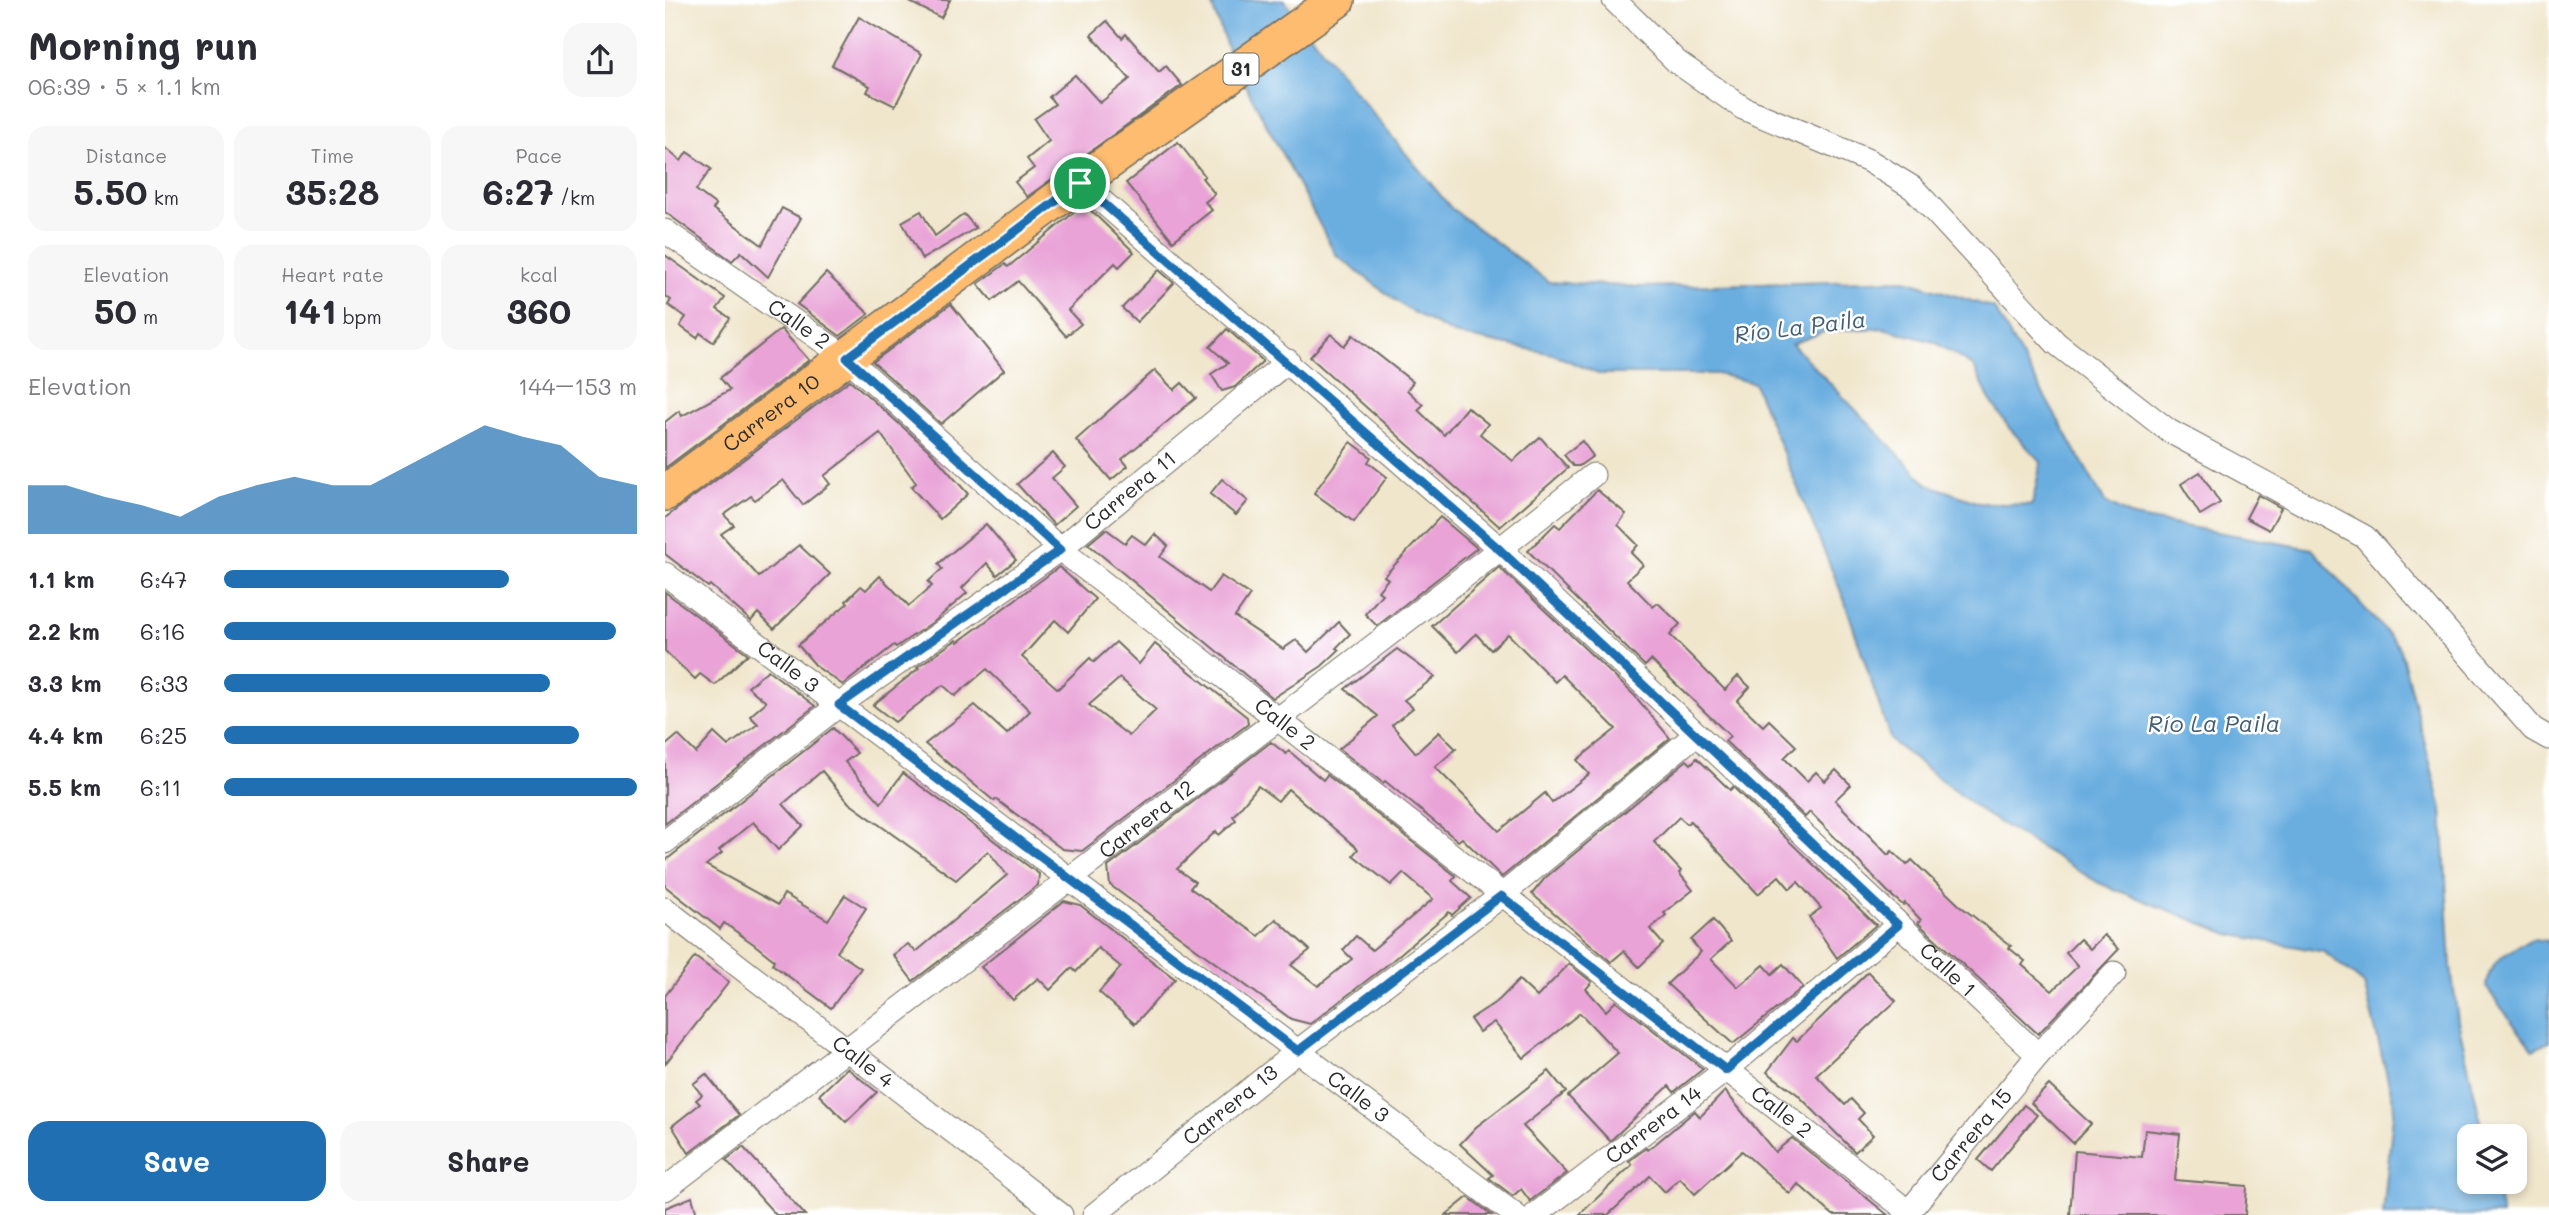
<!DOCTYPE html>
<html lang="en">
<head>
<meta charset="utf-8">
<style>
	body { margin:0; font-family:Mali,sans-serif; background:#f7f7f7; color:#2b2b33; height:100vh; display:flex; flex-direction:column; font-size:26px; white-space:nowrap }
	* { box-sizing:border-box; margin:0 }
	p { font-size:23px; color:#7c7c81 }
	.icon { flex:none; width:38px; height:38px; fill:none; stroke:currentColor; stroke-width:2; stroke-linecap:round; stroke-linejoin:round }
	.map { position:relative; flex:1; overflow:hidden }
	.sheet { display:flex; flex-direction:column; background:#fff; width:665px }
	.sheet>* { flex:none }
	.fabs { position:absolute; left:1792px; top:1124px; display:grid; gap:14px }
	.fabs a { display:grid; place-items:center; width:70px; height:70px; border-radius:14px; background:#fff; box-shadow:0 4px 10px #0003; font-size:35px }
	.pin { position:absolute; display:grid; place-items:center; width:60px; height:60px; color:#fff; margin:-30px; border:4px solid #fff; border-radius:50%; box-shadow:0 2px 7px #0007 }
	.round { display:grid; place-items:center; flex:none; width:74px; height:74px; border-radius:21px; background:#f7f7f7 }
	.headline { display:flex; align-items:center; justify-content:space-between; height:119px; padding:0 28px }
	h1 { font-size:38px; font-weight:800; line-height:52px }
	.metrics { display:grid; grid-template-columns:repeat(3,1fr); gap:10px; height:119px; padding:7px 28px }
	.metrics div { display:grid; align-content:center; border-radius:18px; background:#f7f7f7; text-align:center }
	.metrics b { font-size:35px; font-weight:800 }
	.metrics small { font-size:19px; font-weight:400 }
	.metrics p { font-size:19px }
	.chart { height:196px; padding:14px 28px }
	.chart p { display:flex; justify-content:space-between }
	.chart svg { width:100%; height:126px; margin-top:7px; fill:#1f6fb2; opacity:.7 }
	.primary-button { display:flex; gap:14px; margin-top:auto; padding:14px 28px }
	.primary-button a { flex:1; height:80px; border-radius:21px; background:#1f6fb2; color:#fff; font-size:28px; font-weight:800; line-height:80px; text-align:center }
	.primary-button a+a { background:#f7f7f7; color:#2b2b33 }
	ul { padding:0 28px; list-style:none; font-size:23px }
	li { display:grid; grid-template-columns:112px 84px 1fr; align-items:center; height:52px }
	li i { height:18px; border-radius:9px; background:#1f6fb2 }
	main { display:flex; flex:1; min-height:0 }
	.map>svg:first-child { display:block }
	.water { fill:#6aaee0; stroke:#4a6c86; stroke-width:2; fill-rule:evenodd }
	.building { fill:#e9a3d7; fill-rule:evenodd }
	.lines { fill:none; stroke-linecap:round; stroke-linejoin:round }
	.minor-casing { stroke:#706c63; stroke-width:25 }
	.primary-casing { stroke:#706c63; stroke-width:38 }
	.minor { stroke:#fff; stroke-width:23 }
	.primary { stroke:#fdbc70; stroke-width:35 }
	.route-casing { stroke:#fff; stroke-width:14 }
	.route { stroke:#1f6fb2; stroke-width:9 }
	.labels { text-anchor:middle; stroke-width:5; stroke-linejoin:round; paint-order:stroke }
	.shield { fill:#fff; stroke:#6b6b6b; stroke-width:2 }
	.shield-label { font-size:19px; font-weight:bold; fill:#2b2b2b }
	.street-label { font-size:21px; fill:#2b2b2b; stroke:#fff }
	.water-label { font-size:23px; font-style:italic; fill:#445f73; stroke:#fff }
</style>
</head>
<body>
<main>
<section class="sheet">
<div class="headline"><div><h1>Morning run</h1><p>06:39 · 5 × 1.1 km</p></div><a class="round"><svg class="icon" aria-label="share" viewBox="0 0 24 24"><path d="M12 15V3M7 8l5-5 5 5M5 13v7h14v-7"/></svg></a></div>
<div class="metrics">
<div><p>Distance</p><b>5.50<small> km</small></b></div>
<div><p>Time</p><b>35:28</b></div>
<div><p>Pace</p><b>6:27<small> /km</small></b></div>
</div>
<div class="metrics">
<div><p>Elevation</p><b>50<small> m</small></b></div>
<div><p>Heart rate</p><b>141<small> bpm</small></b></div>
<div><p>kcal</p><b>360</b></div>
</div>
<div class="chart"><p><span>Elevation</span>144–153 m</p>
<svg viewBox="0 0 160 44" preserveAspectRatio="none"><path d="M0 44V27L10 27L20 31L30 34L40 38L50 31L60 27L70 24L80 27L90 27L100 20L110 13L120 6L130 10L140 13L150 24L160 27V44z"/></svg>
</div>
<ul>
<li><b>1.1 km</b>6:47<i style="width:69%"></i></li>
<li><b>2.2 km</b>6:16<i style="width:95%"></i></li>
<li><b>3.3 km</b>6:33<i style="width:79%"></i></li>
<li><b>4.4 km</b>6:25<i style="width:86%"></i></li>
<li><b>5.5 km</b>6:11<i style="width:100%"></i></li>
</ul>
<div class="primary-button"><a>Save</a><a>Share</a></div>
</section>
<div class="map">
<svg width="1884" height="1215" viewBox="0 0 1884 1215">
	<rect width="100%" height="100%" fill="#fff"/>
	<filter id="ink" filterUnits="userSpaceOnUse"><feTurbulence type="fractalNoise" baseFrequency=".0143" numOctaves="2"/><feDisplacementMap in="SourceGraphic" scale="14" xChannelSelector="R" yChannelSelector="G"/><feConvolveMatrix kernelMatrix="1 2 1 2 8 2 1 2 1" color-interpolation-filters="sRGB"/></filter>
	<filter id="wash" filterUnits="userSpaceOnUse"><feTurbulence type="fractalNoise" baseFrequency=".00686" numOctaves="4" result="noise"/><feDisplacementMap in="SourceGraphic" scale="28" xChannelSelector="R" yChannelSelector="G"/><feGaussianBlur stdDeviation="1.57" result="paint"/><feColorMatrix in="noise" values="0 0 0 0 0 0 0 0 0 0 0 0 0 0 0 0 0 1.4 0 .05"/><feComposite in="paint" operator="in"/></filter>
	<g filter="url(#wash)">
		<rect width="100%" height="100%" fill="#f0e6cc"/>
		<!-- water -->
		<g class="water">
			<path d="M 545,0 L 619,0 L 688,90 L 786,208 L 884,282 L 978,287 L 1241,280 L 1329,308 L 1440,502 L 1468,517 L 1647,549 L 1735,648 L 1777,809 L 1786,967 L 1793,1021 L 1819,1136 L 1804,1136 L 1804,1181 L 1830,1181 L 1837,1215 L 1718,1215 L 1729,1104 L 1699,984 L 1659,952 L 1564,934 L 1434,883 L 1317,812 L 1226,741 L 1179,599 L 1089,383 L 1052,374 L 933,374 L 888,354 L 789,334 L 742,309 L 671,255 L 567,60 ZM 1218,328 L 1269,342 L 1309,367 L 1324,398 L 1344,428 L 1376,462 L 1367,505 L 1314,503 L 1262,484 L 1127,344 L 1161,331 Z"/>
			<path d="M 1867,939 L 1884,941 L 1884,1042 L 1868,1050 L 1821,987 C 1824,959 1845,951 1867,939 Z"/>
		</g>
		<g id="blocks">
			<!-- building -->
			<g class="building">
				<path d="M 241,0 L 285,0 L 276,18 Z"/>
				<path d="M 194,17 L 257,54 L 230,106 L 202,92 L 205,86 L 167,65 Z"/>
				<path d="M 442,21 L 457,38 L 461,34 L 494,72 L 501,66 L 517,85 L 362,197 L 350,182 L 369,168 L 362,159 L 384,141 L 369,119 L 390,104 L 384,97 L 410,75 L 435,103 L 465,79 L 426,35 Z"/>
				<path d="M 513,142 L 540,176 L 537,178 L 550,194 L 540,202 L 547,210 L 508,241 L 461,183 Z"/>
				<path d="M 0,148 L 16,161 L 22,152 L 46,169 L 31,190 L 51,205 L 48,209 L 97,245 L 117,208 L 136,218 L 103,277 L 76,252 L 67,261 L 0,212 Z"/>
				<path d="M 419,204 L 469,252 L 454,267 L 450,263 L 403,310 L 416,324 L 401,336 L 353,281 L 327,301 L 313,284 L 340,264 L 343,267 Z"/>
				<path d="M 256,211 L 270,236 L 299,214 L 311,228 L 257,259 L 237,222 Z"/>
				<path d="M 0,255 L 60,298 L 52,309 L 65,318 L 48,342 L 35,333 L 32,338 L 15,326 L 21,317 L 3,305 L 6,300 L 0,296 Z"/>
				<path d="M 494,270 L 509,283 L 472,322 L 457,308 Z"/>
				<path d="M 161,273 L 204,314 L 175,336 L 132,304 Z"/>
				<path d="M 286,304 L 339,370 L 276,424 L 208,362 Z"/>
				<path d="M 116,329 L 144,360 L 0,468 L 0,422 L 14,411 L 17,416 L 65,390 L 55,378 Z"/>
				<path d="M 562,329 L 598,361 L 570,387 L 557,391 L 546,374 L 563,363 L 545,347 Z"/>
				<path d="M 666,334 L 679,346 L 688,335 L 748,382 L 742,390 L 758,405 L 753,410 L 779,435 L 802,407 L 823,424 L 815,434 L 848,461 L 875,437 L 903,468 L 835,527 L 645,357 Z"/>
				<path d="M 490,370 L 509,390 L 517,383 L 531,398 L 457,459 L 463,466 L 446,480 L 411,440 Z"/>
				<path d="M 185,380 L 267,453 L 303,494 L 275,519 L 246,487 L 251,483 L 215,433 L 159,476 L 165,484 L 138,505 L 118,480 L 90,500 L 86,496 L 59,515 L 69,525 L 56,534 L 94,577 L 134,545 L 165,574 L 109,629 L 93,613 L 86,621 L 45,585 L 43,587 L 0,554 L 0,518 Z"/>
				<path d="M 917,441 L 928,456 L 914,466 L 908,466 L 899,455 Z"/>
				<path d="M 686,442 L 706,457 L 703,462 L 722,477 L 689,522 L 649,493 Z"/>
				<path d="M 388,453 L 400,467 L 387,478 L 411,506 L 389,525 L 352,484 Z"/>
				<path d="M 1535,472 L 1555,503 L 1535,515 L 1516,484 Z"/>
				<path d="M 557,479 L 583,501 L 571,515 L 545,494 Z"/>
				<path d="M 932,490 L 961,514 L 953,525 L 973,545 L 966,553 L 978,565 L 962,580 L 988,607 L 993,603 L 1015,624 L 1005,635 L 1060,690 L 1073,676 L 1085,687 L 1072,701 L 1098,726 L 1104,720 L 1131,746 L 1119,758 L 1142,781 L 1151,772 L 1160,781 L 1171,770 L 1186,785 L 1170,800 L 1223,855 L 1227,851 L 1242,865 L 1247,860 L 1294,905 L 1346,946 L 1344,948 L 1360,961 L 1357,965 L 1387,991 L 1413,966 L 1401,953 L 1415,939 L 1425,949 L 1439,935 L 1454,949 L 1373,1034 L 1253,923 L 1256,920 L 1240,903 L 1238,905 L 1228,897 L 1145,812 L 1140,817 L 1060,741 L 1065,736 L 986,660 L 980,666 L 863,551 L 890,524 L 895,528 Z"/>
				<path d="M 1593,495 L 1616,508 L 1604,530 L 1581,518 Z"/>
				<path d="M 775,517 L 812,548 L 712,626 L 700,614 L 717,594 L 713,591 L 723,579 L 719,576 Z"/>
				<path d="M 321,524 L 351,560 L 332,575 L 322,563 L 297,588 L 302,593 L 271,620 L 231,647 L 229,645 L 178,685 L 152,667 L 133,645 L 183,603 L 181,601 L 196,586 L 201,590 L 215,576 L 244,606 L 267,586 L 263,582 L 277,569 L 273,564 Z"/>
				<path d="M 441,529 L 460,543 L 467,535 L 481,545 L 490,534 L 503,546 L 495,557 L 544,592 L 556,576 L 585,595 L 570,617 L 618,649 L 631,640 L 643,652 L 674,622 L 685,634 L 671,648 L 674,650 L 657,666 L 608,698 L 423,544 Z"/>
				<path d="M 394,567 L 430,599 L 403,632 L 390,620 L 357,657 L 393,689 L 425,658 L 429,662 L 451,642 L 474,664 L 490,644 L 582,717 L 583,724 L 417,851 L 397,849 L 331,799 L 329,801 L 260,744 L 310,705 L 342,734 L 365,711 L 322,669 L 290,696 L 278,685 L 230,722 L 208,705 L 254,668 L 252,667 L 291,640 L 293,642 ZM 455,678 L 491,710 L 464,736 L 424,705 Z"/>
				<path d="M 834,567 L 970,696 L 1005,738 L 837,877 L 797,838 L 793,841 L 720,781 L 718,783 L 674,749 L 713,716 L 680,689 L 732,649 L 770,677 L 739,700 L 748,708 L 727,725 L 751,753 L 774,732 L 791,749 L 770,767 L 834,831 L 880,793 L 887,803 L 924,774 L 912,760 L 951,729 L 897,675 L 890,682 L 843,634 L 826,650 L 811,634 L 793,652 L 767,626 Z"/>
				<path d="M 0,592 L 83,654 L 50,685 L 35,674 L 30,679 L 0,651 Z"/>
				<path d="M 103,670 L 150,706 L 0,824 L 0,746 L 13,735 L 31,753 L 49,733 L 63,746 L 93,724 L 85,716 L 101,702 L 83,687 Z"/>
				<path d="M 168,728 L 192,753 L 180,762 L 216,803 L 238,773 L 374,874 L 373,885 L 248,981 L 228,955 L 243,944 L 251,952 L 342,875 L 323,851 L 291,880 L 184,803 L 157,771 L 118,804 L 138,826 L 113,850 L 88,822 L 54,850 L 57,853 L 41,865 L 113,905 L 119,894 L 163,920 L 180,895 L 201,908 L 172,952 L 196,968 L 166,1008 L 107,964 L 109,960 L 90,945 L 59,923 L 55,929 L 0,886 L 0,861 Z"/>
				<path d="M 606,742 L 621,754 L 624,751 L 658,780 L 662,775 L 791,876 L 787,881 L 806,898 L 787,915 L 784,912 L 722,965 L 645,1024 L 626,1019 L 445,885 L 443,867 ZM 593,786 L 613,801 L 623,789 L 693,849 L 688,855 L 726,885 L 738,873 L 768,899 L 707,950 L 691,936 L 678,950 L 687,959 L 653,986 L 626,965 L 645,950 L 611,919 L 594,936 L 525,888 L 530,882 L 512,869 L 551,831 L 554,835 L 571,820 L 568,816 Z"/>
				<path d="M 1032,758 L 1065,790 L 1068,787 L 1211,925 L 1172,958 L 1144,917 L 1156,908 L 1133,882 L 1125,889 L 1114,876 L 1093,894 L 1025,821 L 1022,824 L 1014,817 L 989,842 L 1016,871 L 1014,873 L 1028,890 L 999,913 L 1001,915 L 985,929 L 998,944 L 974,967 L 959,951 L 946,962 L 867,894 L 880,878 L 1022,760 L 1026,764 Z"/>
				<path d="M 399,901 L 415,905 L 510,979 L 470,1024 L 434,992 L 456,967 L 433,948 L 411,972 L 407,968 L 385,990 L 373,978 L 348,1000 L 316,967 Z"/>
				<path d="M 1048,920 L 1066,941 L 1046,959 L 1073,987 L 1099,965 L 1107,974 L 1118,964 L 1138,987 L 1068,1044 L 1002,984 L 1036,952 L 1026,940 Z"/>
				<path d="M 30,957 L 64,982 L 0,1064 L 0,996 Z"/>
				<path d="M 904,964 L 927,982 L 921,989 L 941,1011 L 951,1001 L 1038,1069 L 1009,1092 L 1004,1086 L 945,1141 L 903,1096 L 953,1053 L 915,1013 L 859,1058 L 829,1022 L 814,1032 L 805,1019 L 834,1000 L 854,980 L 872,997 Z"/>
				<path d="M 1203,972 L 1231,1001 L 1151,1075 L 1180,1105 L 1186,1099 L 1199,1113 L 1193,1119 L 1208,1135 L 1190,1152 L 1132,1094 L 1102,1072 L 1128,1038 L 1132,1041 Z"/>
				<path d="M 182,1068 L 212,1092 L 181,1122 L 154,1095 Z"/>
				<path d="M 884,1071 L 901,1092 L 858,1126 L 902,1173 L 865,1201 L 856,1189 L 848,1196 L 824,1178 L 828,1175 L 795,1144 L 811,1127 Z"/>
				<path d="M 41,1074 L 74,1115 L 24,1153 L 7,1126 L 35,1104 L 31,1100 L 37,1095 L 28,1084 Z"/>
				<path d="M 1384,1085 L 1426,1124 L 1408,1143 L 1366,1103 Z"/>
				<path d="M 1060,1091 L 1110,1152 L 1127,1138 L 1223,1215 L 1168,1215 L 1133,1184 L 1125,1194 L 1077,1151 L 1030,1194 L 1015,1178 L 1000,1192 L 985,1176 L 943,1215 L 914,1215 L 967,1165 L 964,1161 L 981,1148 L 983,1150 L 1030,1111 L 1035,1117 Z"/>
				<path d="M 1359,1105 L 1372,1115 L 1326,1171 L 1313,1160 Z"/>
				<path d="M 1480,1130 L 1515,1134 L 1510,1180 L 1582,1186 L 1580,1215 L 1405,1215 L 1410,1151 L 1477,1157 Z"/>
				<path d="M 78,1147 L 140,1215 L 111,1215 L 61,1160 Z"/>
				<path d="M 27,1197 L 32,1215 L 0,1215 L 0,1208 Z"/>
				<path d="M 803,1197 L 827,1215 L 781,1215 Z"/>
			</g>
		</g>
	</g>
	<g filter="url(#ink)">
		<use href="#blocks" fill-opacity="0" stroke="#706c63" stroke-width="2"/>
		<g class="lines">
			<defs>
				<g id="minor">
					<path d="M 949,0 L 1012,62 L 1078,108 L 1204,161 L 1248,188 L 1391,343 L 1504,431 L 1700,537 L 1868,729 L 1884,738"/>
					<path id="s1" d="M 415,182 L 835,549 L 1373,1055"/>
					<path id="s2" d="M 0,231 L 182,358 L 395,549 L 1244,1212"/>
					<path id="s3" d="M 0,574 L 850,1215"/>
					<path id="s4" d="M 0,842 L 174,705 L 395,549 L 623,361"/>
					<path id="s5" d="M 0,909 L 396,1215"/>
					<path id="s6" d="M 0,1189 L 835,549 L 928,475"/>
					<path id="s7" d="M 429,1215 L 633,1051 L 836,896 L 1030,735"/>
					<path id="s8" d="M 870,1215 L 1061,1070 L 1233,925"/>
					<path id="s9" d="M 1241,1215 L 1373,1055 L 1449,973"/>
				</g>
				<g id="primary">
					<path id="s10" d="M 0,493 L 415,182 L 672,0"/>
				</g>
			</defs>
			<!-- minor casing -->
			<use href="#minor" class="minor-casing"/>
			<!-- primary casing -->
			<use href="#primary" class="primary-casing"/>
			<!-- minor -->
			<use href="#minor" class="minor"/>
			<!-- primary -->
			<use href="#primary" class="primary"/>
		</g>
	</g>
	<g class="lines" filter="url(#ink)">
		<defs>
			<path id="route" d="M 415,183 L 835,550 L 1233,925 L 1061,1070 L 836,896 L 633,1051 L 174,705 L 395,550 L 182,358 Z"/>
		</defs>
		<!-- route casing -->
		<use href="#route" class="route-casing"/>
		<!-- route -->
		<use href="#route" class="route"/>
	</g>
	<g class="labels">
		<!-- shield labels -->
		<rect class="shield" x="558.5" y="53.5" width="35" height="31" rx="5"/>
		<g class="shield-label">
			<text x="576" y="76">31</text>
		</g>
		<!-- street labels -->
		<g class="street-label">
			<text dy="7" stroke="none"><textPath href="#s2" startOffset="163">Calle 2</textPath></text>
			<text dy="7" stroke="none"><textPath href="#s10" startOffset="133">Carrera 10</textPath></text>
			<text dy="7" stroke="none"><textPath href="#s4" startOffset="583">Carrera 11</textPath></text>
			<text dy="7" stroke="none"><textPath href="#s3" startOffset="154">Calle 3</textPath></text>
			<text dy="7" stroke="none"><textPath href="#s2" startOffset="793">Calle 2</textPath></text>
			<text dy="7" stroke="none"><textPath href="#s6" startOffset="607">Carrera 12</textPath></text>
			<text dy="7" stroke="none"><textPath href="#s1" startOffset="1172">Calle 1</textPath></text>
			<text dy="7" stroke="none"><textPath href="#s5" startOffset="250">Calle 4</textPath></text>
			<text dy="7" stroke="none"><textPath href="#s3" startOffset="868">Calle 3</textPath></text>
			<text dy="7" stroke="none"><textPath href="#s7" startOffset="175">Carrera 13</textPath></text>
			<text dy="7" stroke="none"><textPath href="#s2" startOffset="1423">Calle 2</textPath></text>
			<text dy="7" stroke="none"><textPath href="#s8" startOffset="149">Carrera 14</textPath></text>
			<text dy="7" stroke="none"><textPath href="#s9" startOffset="103">Carrera 15</textPath></text>
		</g>
		<!-- water labels -->
		<g class="water-label">
			<text transform="translate(1135 327) rotate(-7)" y="8">Río La Paila</text>
			<text x="1549" y="732">Río La Paila</text>
		</g>
	</g>
</svg>
<div class="fabs">
<a><svg class="icon" aria-label="layers" viewBox="0 0 24 24"><path d="M12 4l9 5-9 5-9-5zM3 14l9 5 9-5"/></svg></a>
</div>
<div class="pin" style="left:415px;top:183px;background:#1e9e55"><svg class="icon" aria-label="arrive" viewBox="0 0 24 24"><path d="M6 21V4h12l-3 4 3 4H6"/></svg></div>
</div>
</main>
</body>
</html>
